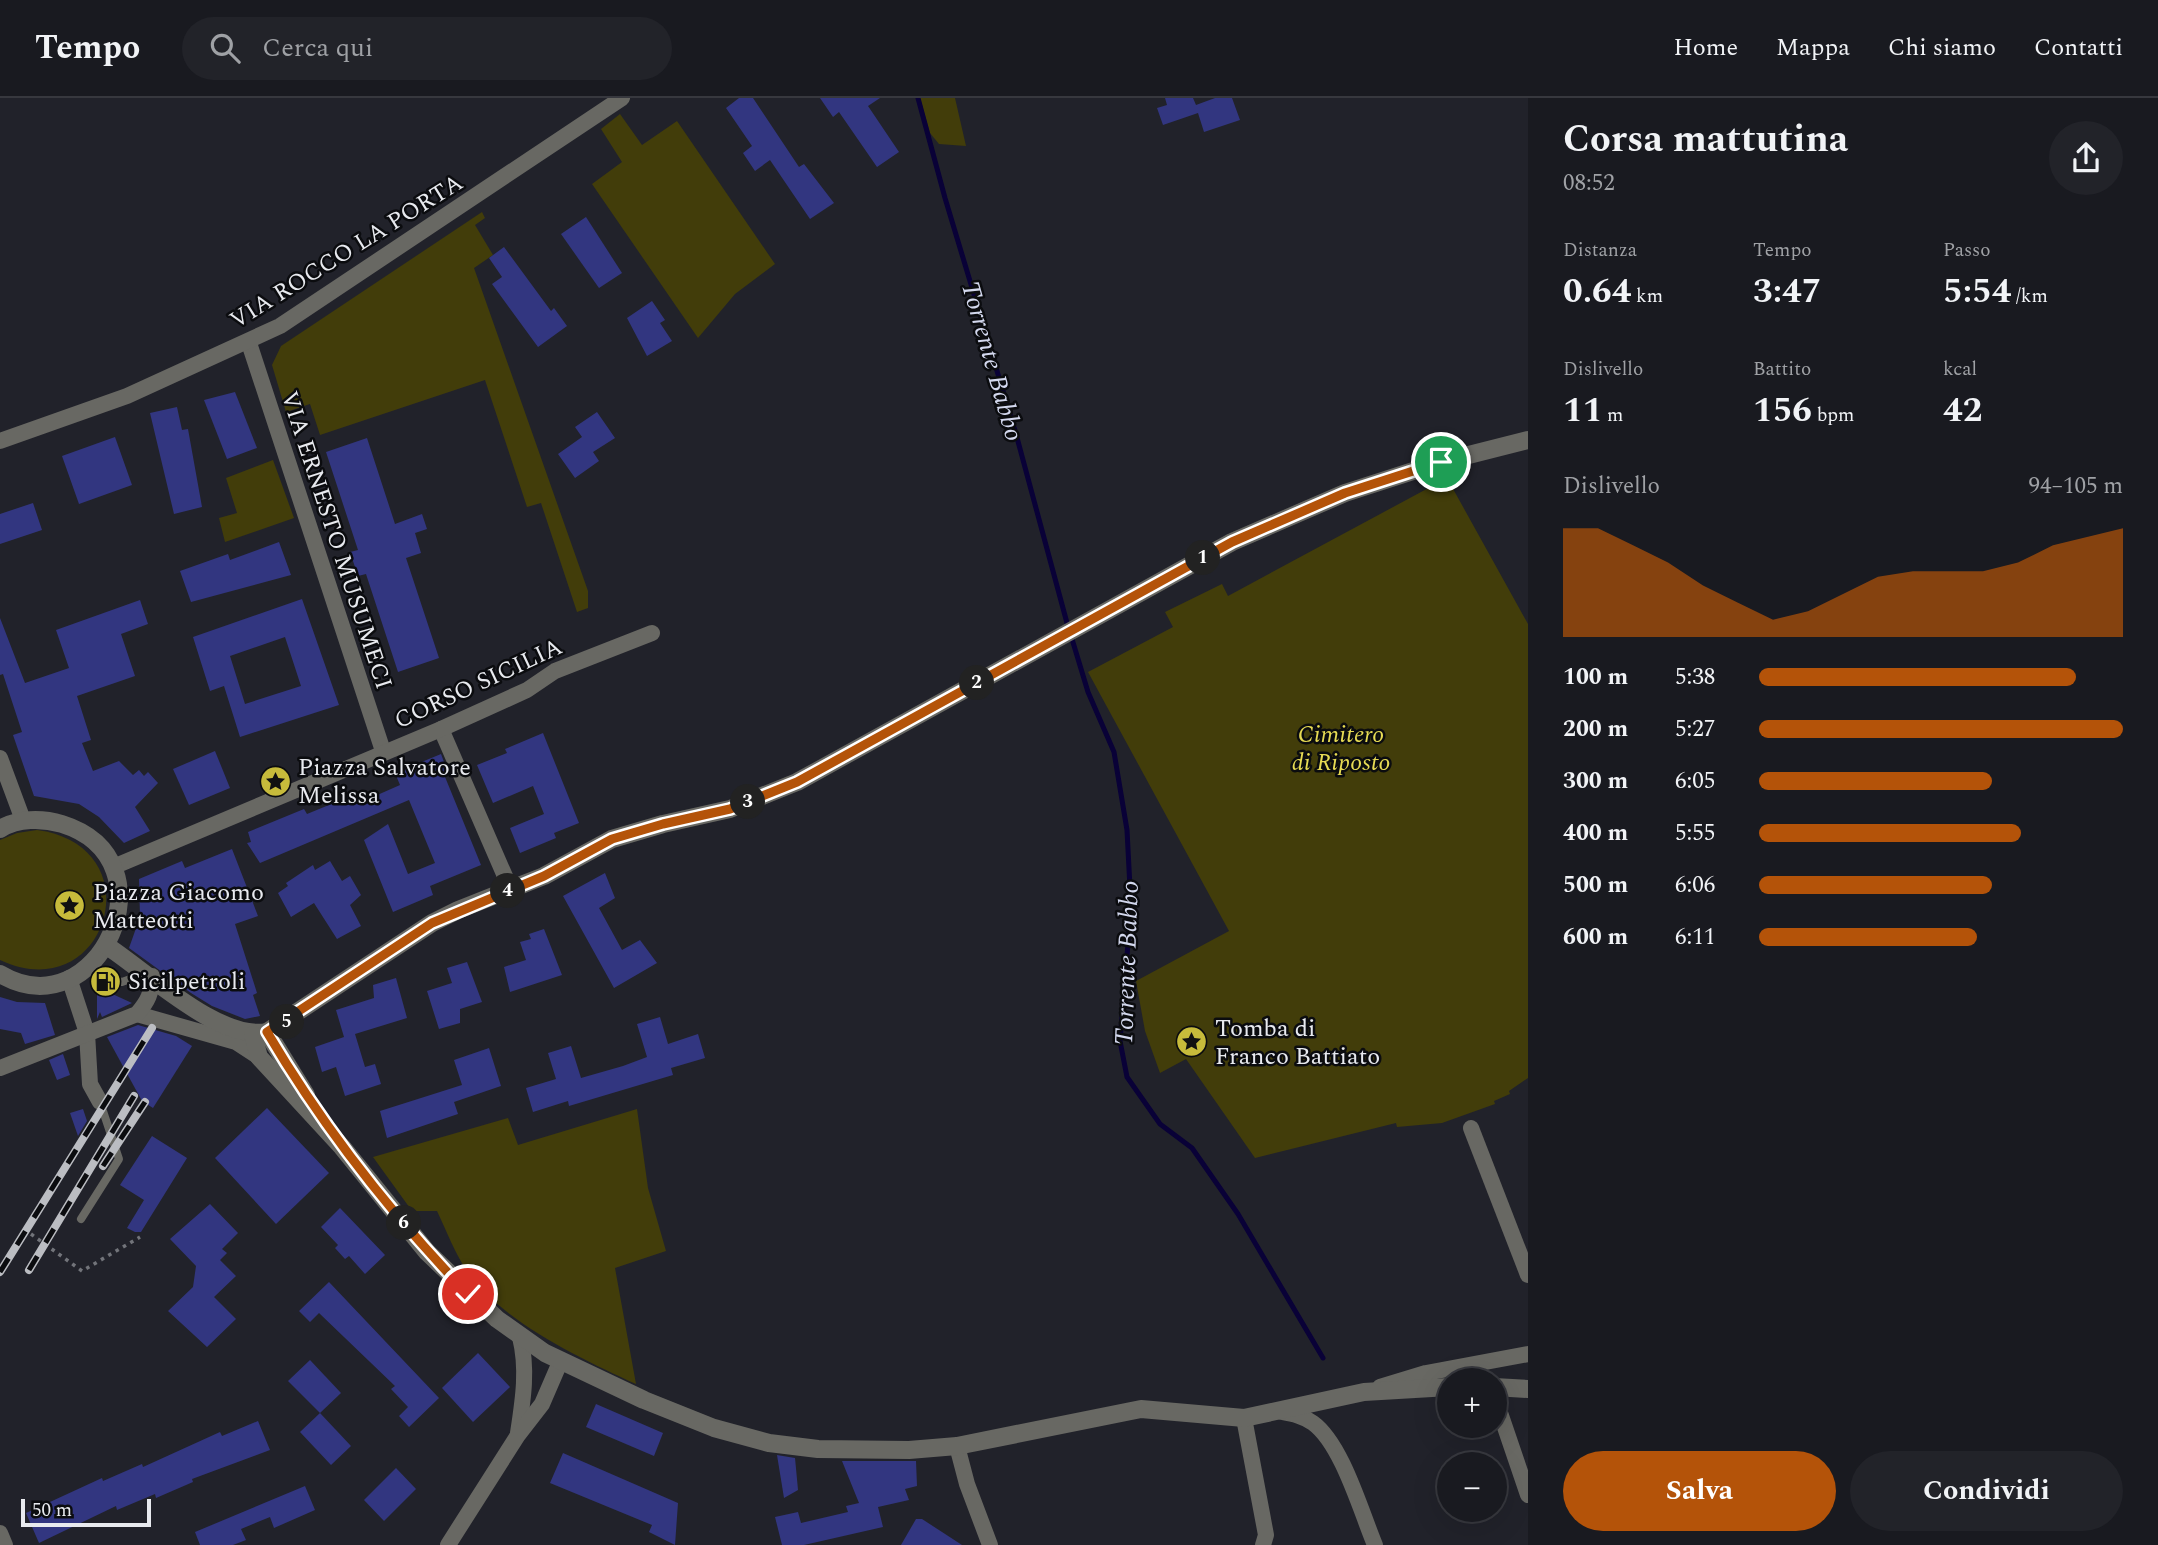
<!DOCTYPE html>
<html lang="it">
<head>
<meta charset="utf-8">
<style>
	body { margin:0; font-family:Spectral,serif; background:#222329; color:#f1f3f6; height:100vh; display:flex; flex-direction:column; font-size:26px; white-space:nowrap }
	* { box-sizing:border-box; margin:0 }
	p { font-size:23px; color:#9fa1a5 }
	.icon { flex:none; width:38px; height:38px; fill:none; stroke:currentColor; stroke-width:2; stroke-linecap:round; stroke-linejoin:round }
	.map { position:relative; flex:1; overflow:hidden }
	.drawer { display:flex; flex-direction:column; background:#191a20; width:630px }
	.drawer>* { flex:none }
	.controls { position:absolute; left:1437px; top:1270px; display:grid; gap:14px }
	.controls a { display:grid; place-items:center; width:70px; height:70px; border-radius:50%; background:#191a20; box-shadow:0 7px 28px #0002,0 0 0 2px #37383e; font-size:35px }
	.scale { position:absolute; left:21px; bottom:18px; width:130px; box-sizing:border-box; padding-left:7px; border:4px solid #e8eaef; border-top:0; font-size:19px; line-height:24px; white-space:nowrap; color:#e8eaef; -webkit-text-stroke:5px #0b0c0f; paint-order:stroke }
	.pin { position:absolute; display:grid; place-items:center; width:60px; height:60px; color:#fff; margin:-30px; border:4px solid #fff; border-radius:50%; box-shadow:0 2px 7px #0007 }
	.km { position:absolute; width:35px; height:35px; margin:-18px; border-radius:50%; background:#222; color:#fff; font-size:19px; line-height:35px; text-align:center }
	.round { display:grid; place-items:center; flex:none; width:74px; height:74px; border-radius:37px; background:#222329 }
	.head { display:flex; align-items:center; justify-content:space-between; height:119px; padding:0 35px }
	h1 { font-size:38px; font-weight:700; line-height:52px }
	.stats { display:grid; grid-template-columns:repeat(3,1fr); gap:10px; height:119px; padding:7px 35px }
	.stats div { display:grid; align-content:center }
	.stats b { font-size:35px; font-weight:700 }
	.stats small { font-size:19px; font-weight:400 }
	.stats p { font-size:19px }
	.chart { height:196px; padding:14px 35px }
	.chart p { display:flex; justify-content:space-between }
	.chart svg { width:100%; height:126px; margin-top:7px; fill:#b45309; opacity:.7 }
	.cta { display:flex; gap:14px; margin-top:auto; padding:14px 35px }
	.cta a { flex:1; height:80px; border-radius:42px; background:#b45309; color:#fff; font-size:28px; font-weight:700; line-height:80px; text-align:center }
	.cta a+a { background:#222329; color:#f1f3f6 }
	ul { padding:0 35px; list-style:none; font-size:23px }
	li { display:grid; grid-template-columns:112px 84px 1fr; align-items:center; height:52px }
	li i { height:18px; border-radius:9px; background:#b45309 }
	header { display:flex; align-items:center; gap:42px; box-sizing:border-box; height:98px; padding:0 35px; background:#191a20; border-bottom:2px solid #37383e }
	header strong { font-size:33px }
	nav { display:flex; gap:38px; margin-inline-start:auto; font-size:24px }
	.search { width:490px; height:63px; background:#222329; display:flex; align-items:center; gap:18px; box-sizing:border-box; padding:0 24px; border-radius:38px; color:#9fa1a5; font-size:26px }
	main { display:flex; flex:1; min-height:0 }
	.map>svg:first-child { display:block }
	.green { fill:#423d0a }
	.lines { fill:none; stroke-linecap:round; stroke-linejoin:round }
	.stream { stroke:#090137; stroke-width:5 }
	.building { fill:#323680; fill-rule:evenodd }
	.path { stroke:#72747a; stroke-width:3.5; stroke-dasharray:3.5 5; stroke-linecap:butt }
	.service { stroke:#686863; stroke-width:8 }
	.minor { stroke:#686863; stroke-width:16 }
	.tertiary { stroke:#686863; stroke-width:18 }
	.rail-casing { stroke:#bbbdc2; stroke-width:8 }
	.rail { stroke:#0b0c0f; stroke-width:5; stroke-dasharray:16; stroke-linecap:butt }
	.route-casing { stroke:#fff; stroke-width:14 }
	.route { stroke:#b45309; stroke-width:9 }
	.labels { text-anchor:middle; stroke-width:5; stroke-linejoin:round; paint-order:stroke }
	.street-label { font-size:24px; fill:#e8eaef; stroke:#0b0c0f }
	.park-label { font-size:24px; font-style:italic; fill:#e7db54; stroke:#0b0c0f }
	.poi-label { font-size:24px; fill:#e8eaef; stroke:#0b0c0f; text-anchor:start }
	.water-label { font-size:26px; font-style:italic; fill:#d3d8ee; stroke:#0b0c0f }
</style>
</head>
<body>
<header>
<strong>Tempo</strong>
<div class="search"><svg class="icon" aria-label="search" viewBox="0 0 24 24"><circle cx="10" cy="10" r="6"/><path d="M15 15l6 6"/></svg>Cerca qui</div>
<nav><a>Home</a><a>Mappa</a><a>Chi siamo</a><a>Contatti</a></nav>
</header>
<main>
<div class="map">
<svg width="1528" height="1447" viewBox="0 0 1528 1447">
	<rect width="100%" height="100%" fill="#21222a"/>
	<!-- green -->
	<g class="green">
		<path d="M 920,0 L 955,0 L 966,48 L 939,46 L 930,35 Z"/>
		<path d="M 620,16 L 642,47 L 677,23 L 775,166 L 735,196 L 698,240 L 592,86 L 622,64 L 601,31 Z"/>
		<path d="M 482,114 L 485,120 L 475,127 L 493,157 L 474,170 L 588,493 L 588,510 L 577,514 L 541,405 L 527,409 L 485,282 L 320,337 L 310,306 L 286,314 L 272,267 L 281,248 Z"/>
		<path d="M 273,362 L 294,420 L 225,444 L 219,420 L 237,415 L 226,380 Z"/>
		<path d="M 1447,380 L 1528,526 L 1528,980 L 1509,993 L 1510,996 L 1494,1003 L 1495,1006 L 1442,1025 L 1397,1029 L 1396,1025 L 1255,1060 L 1186,961 L 1160,975 L 1145,933 L 1136,883 L 1229,833 L 1088,574 L 1173,529 L 1165,514 L 1222,486 L 1228,498 Z"/>
		<path d="M 37,732 C 156,748 107,912 0,862 L 0,742 L 17,735 Z"/>
		<path d="M 637,1011 L 648,1090 L 666,1153 L 615,1170 L 636,1286 C 582,1261 506,1226 469,1176 C 456,1158 447,1134 437,1113 L 412,1113 L 373,1059 L 508,1020 L 518,1047 Z"/>
	</g>
	<g class="lines">
		<!-- stream -->
		<g class="stream">
			<path d="M 918,0 L 945,100 L 1016,336 L 1067,525"/>
			<path d="M 1072,541 L 1088,594 L 1114,654 L 1127,732 L 1131,809 L 1120,943 L 1127,979 L 1160,1026 L 1192,1050 L 1238,1116 L 1323,1260"/>
		</g>
	</g>
	<!-- building -->
	<g class="building">
		<path d="M 739,0 L 753,0 L 799,69 L 804,66 L 834,105 L 810,121 L 770,62 L 755,73 L 743,55 L 752,48 L 726,10 Z"/>
		<path d="M 820,0 L 880,0 L 868,8 L 899,54 L 877,69 L 839,14 L 833,19 Z"/>
		<path d="M 1165,0 L 1193,0 L 1196,7 L 1215,0 L 1232,0 L 1240,22 L 1204,34 L 1198,15 L 1163,27 L 1157,10 L 1167,7 Z"/>
		<path d="M 586,119 L 622,175 L 599,190 L 561,136 Z"/>
		<path d="M 504,149 L 551,213 L 554,210 L 567,228 L 538,249 L 492,186 L 502,179 L 489,160 Z"/>
		<path d="M 652,203 L 665,222 L 660,225 L 672,243 L 647,258 L 627,220 Z"/>
		<path d="M 235,294 L 257,350 L 227,361 L 204,302 Z"/>
		<path d="M 177,309 L 182,332 L 188,331 L 202,409 L 174,416 L 150,315 Z"/>
		<path d="M 597,314 L 615,340 L 593,354 L 599,363 L 575,380 L 558,356 L 582,339 L 575,329 Z"/>
		<path d="M 115,339 L 132,387 L 79,406 L 62,358 Z"/>
		<path d="M 367,340 L 395,426 L 422,416 L 427,431 L 415,435 L 421,455 L 406,460 L 439,560 L 398,574 L 366,476 L 358,478 L 350,454 L 358,452 L 326,354 Z"/>
		<path d="M 33,405 L 42,432 L 0,446 L 0,416 Z"/>
		<path d="M 279,444 L 291,477 L 191,504 L 180,473 L 228,456 L 230,462 Z"/>
		<path d="M 302,501 L 339,607 L 240,639 L 224,588 L 210,593 L 193,539 ZM 285,539 L 301,588 L 245,606 L 230,558 Z"/>
		<path d="M 140,502 L 148,526 L 121,536 L 135,578 L 77,598 L 91,642 L 82,645 L 93,673 L 119,663 L 133,677 L 139,672 L 144,678 L 148,674 L 158,685 L 135,709 L 150,733 L 124,745 L 99,719 L 79,706 L 34,698 L 13,637 L 22,634 L 3,576 L 0,577 L 0,520 L 25,585 L 69,570 L 56,532 Z"/>
		<path d="M 543,635 L 579,725 L 554,735 L 556,740 L 520,755 L 510,730 L 544,716 L 533,688 L 493,705 L 477,667 L 507,655 L 505,651 Z"/>
		<path d="M 215,653 L 230,690 L 189,707 L 173,671 Z"/>
		<path d="M 441,656 L 447,672 L 443,674 L 481,767 L 430,788 L 433,797 L 393,814 L 364,742 L 388,726 L 408,776 L 435,765 L 409,702 L 260,765 L 247,745 L 251,744 L 248,734 L 304,711 L 307,716 L 363,693 L 366,702 L 400,687 L 395,675 Z"/>
		<path d="M 232,751 L 258,818 L 235,826 L 257,895 L 253,897 L 260,918 L 245,921 L 212,908 L 191,895 L 129,850 L 140,819 L 139,781 L 182,763 L 185,770 Z"/>
		<path d="M 330,763 L 342,783 L 350,778 L 361,797 L 350,807 L 361,828 L 337,841 L 314,805 L 291,819 L 278,795 L 288,788 L 286,785 L 313,767 L 315,772 Z"/>
		<path d="M 605,775 L 615,800 L 599,810 L 622,852 L 640,842 L 657,865 L 614,890 L 563,798 Z"/>
		<path d="M 544,831 L 562,877 L 510,894 L 504,869 L 526,862 L 520,844 L 531,841 L 529,836 Z"/>
		<path d="M 467,864 L 482,904 L 460,911 L 460,925 L 439,931 L 427,893 L 452,885 L 447,870 Z"/>
		<path d="M 396,880 L 407,920 L 355,936 L 365,969 L 375,966 L 381,986 L 345,998 L 336,969 L 322,974 L 315,949 L 344,939 L 336,912 L 374,900 L 373,887 Z"/>
		<path d="M 97,883 L 111,888 L 108,894 L 132,905 L 102,919 L 100,914 L 97,921 Z"/>
		<path d="M 0,899 L 17,904 L 45,905 L 55,937 L 25,946 L 21,935 L 0,931 Z"/>
		<path d="M 660,919 L 668,946 L 698,936 L 705,960 L 671,970 L 673,977 L 569,1008 L 568,1003 L 533,1014 L 526,990 L 556,981 L 548,955 L 571,948 L 581,980 L 623,968 L 647,959 L 637,926 Z"/>
		<path d="M 138,927 L 176,938 L 192,948 L 153,1010 L 142,1003 L 107,939 Z"/>
		<path d="M 489,950 L 501,988 L 454,1004 L 458,1016 L 387,1040 L 380,1013 L 462,987 L 454,962 Z"/>
		<path d="M 63,956 L 70,977 L 57,982 L 49,962 Z"/>
		<path d="M 267,1010 L 329,1075 L 276,1126 L 215,1060 Z"/>
		<path d="M 83,1011 L 87,1023 L 78,1038 L 70,1015 Z"/>
		<path d="M 152,1038 L 187,1060 L 141,1134 L 135,1134 L 127,1130 L 144,1102 L 120,1087 Z"/>
		<path d="M 210,1106 L 238,1135 L 222,1151 L 227,1155 L 220,1162 L 236,1178 L 214,1199 L 236,1221 L 207,1249 L 168,1213 L 193,1189 L 196,1168 L 170,1141 Z"/>
		<path d="M 340,1110 L 385,1157 L 365,1176 L 349,1158 L 345,1161 L 335,1150 L 338,1147 L 321,1129 Z"/>
		<path d="M 329,1184 L 439,1300 L 409,1329 L 399,1318 L 408,1309 L 391,1291 L 395,1288 L 319,1215 L 310,1224 L 299,1213 Z"/>
		<path d="M 478,1255 L 510,1289 L 473,1324 L 442,1290 Z"/>
		<path d="M 310,1262 L 341,1295 L 320,1315 L 288,1283 Z"/>
		<path d="M 596,1306 L 663,1335 L 654,1358 L 586,1329 Z"/>
		<path d="M 320,1315 L 351,1348 L 331,1367 L 300,1334 Z"/>
		<path d="M 258,1323 L 270,1352 L 192,1381 L 193,1384 L 156,1400 L 155,1396 L 117,1412 L 116,1408 L 39,1445 L 26,1415 L 102,1380 L 103,1383 L 142,1366 L 143,1369 L 220,1334 L 222,1338 Z"/>
		<path d="M 563,1355 L 678,1405 L 675,1447 L 649,1434 L 652,1427 L 550,1385 Z"/>
		<path d="M 777,1357 L 795,1360 L 798,1392 L 784,1400 Z"/>
		<path d="M 842,1363 L 916,1363 L 917,1388 L 905,1391 L 909,1402 L 878,1409 L 883,1429 L 804,1447 L 782,1447 L 775,1419 L 798,1414 L 801,1425 L 848,1414 L 846,1408 L 859,1405 Z"/>
		<path d="M 396,1370 L 416,1391 L 384,1423 L 364,1402 Z"/>
		<path d="M 305,1388 L 315,1412 L 274,1430 L 270,1419 L 241,1431 L 246,1442 L 233,1447 L 200,1447 L 195,1434 Z"/>
		<path d="M 916,1421 L 922,1421 L 962,1447 L 901,1447 Z"/>
	</g>
	<g class="lines">
		<!-- path -->
		<path class="path" d="M 31,1136 L 82,1173 L 140,1139"/>
		<!-- service -->
		<g class="service">
			<path d="M 83,872 L 122,884 L 144,876"/>
			<path d="M 81,1121 L 119,1061 L 100,1004"/>
		</g>
		<!-- minor -->
		<g class="minor">
			<path d="M 249,245 L 383,653"/>
			<path d="M 0,343 L 127,298 L 280,228 L 622,0"/>
			<path d="M 441,631 L 511,792"/>
			<path d="M 0,660 L 23,722"/>
			<path d="M 113,769 L 441,631 L 527,592 L 555,573 L 652,535"/>
			<path d="M 69,880 L 87,935 L 90,986 L 100,1004"/>
			<path d="M 137,916 L 236,944 L 259,959"/>
			<path d="M 0,970 L 137,916 C 148,903 152,895 152,878"/>
			<path d="M 1471,1030 L 1528,1177"/>
			<path d="M 1380,1289 L 1426,1275 L 1528,1256"/>
			<path d="M 1494,1297 L 1528,1397"/>
			<path d="M 1282,1314 C 1293,1316 1303,1318 1313,1325 C 1342,1346 1361,1414 1375,1447"/>
			<path d="M 1244,1320 L 1266,1437 L 1263,1447"/>
			<path d="M 518,1335 C 523,1302 528,1271 520,1239"/>
			<path d="M 957,1348 L 967,1386 L 990,1447"/>
			<path d="M 0,1435 L 5,1447"/>
			<path d="M 448,1447 L 518,1337 L 542,1306 L 561,1262"/>
		</g>
		<!-- tertiary -->
		<g class="tertiary">
			<path d="M 0,731 C 18,720 42,720 62,726 C 177,762 98,934 0,876"/>
			<path d="M 107,848 C 148,875 219,943 267,934 L 432,825 L 458,812 L 544,778 L 612,741 L 663,726 L 730,711 L 797,684 L 1232,444 L 1345,395 L 1441,364 L 1528,342"/>
			<path d="M 267,934 L 306,997"/>
			<path d="M 253,937 L 259,959 L 342,1049 L 427,1154 L 497,1221 L 545,1255 L 644,1302 L 714,1330 L 769,1345 L 818,1351 L 909,1352 L 957,1348 L 1141,1311 L 1244,1320 L 1364,1294 L 1449,1289"/>
			<path d="M 1494,1289 L 1528,1291"/>
		</g>
		<defs>
			<g id="rail">
				<path d="M 103,1068 L 145,1004"/>
				<path d="M 29,1172 L 134,998"/>
				<path d="M 0,1174 L 152,930"/>
			</g>
		</defs>
		<!-- rail casing -->
		<use href="#rail" class="rail-casing"/>
		<!-- rail -->
		<use href="#rail" class="rail"/>
	</g>
	<g class="lines">
		<defs>
			<path id="route" d="M 468,1196 C 391,1116 323,1029 267,934 L 432,825 L 544,778 L 612,741 L 663,726 L 730,711 L 797,684 L 1232,444 L 1345,395 L 1441,364"/>
		</defs>
		<!-- route casing -->
		<use href="#route" class="route-casing"/>
		<!-- route -->
		<use href="#route" class="route"/>
	</g>
	<!-- icons -->
	<defs>
		<symbol id="sight-disc" viewBox="-11 -11 22 22"><circle r="9.5" fill="#c7bb3b" stroke="#0b0c0f"/><path d="M0-6L1.8-2.2L6-1.7L2.9 1.2L3.7 5.4L0 3.3L-3.7 5.4L-2.9 1.2L-6-1.7L-1.8-2.2Z" fill="#111"/></symbol>
		<symbol id="fuel-disc" viewBox="-11 -11 22 22"><circle r="9.5" fill="#c7bb3b" stroke="#0b0c0f"/><path d="M-5.5-6h7V0h2V4h1.3V-2.5L3-4.5l.8-.8L6-3V5H2.5V1h-1V6h-7ZM-4.2-4.7v3.2H.2V-4.7Z" fill="#111"/></symbol>
	</defs>
	<g fill-rule="evenodd">
		<use href="#sight-disc" x="258" y="666" width="35" height="35"/>
		<use href="#sight-disc" x="52" y="790" width="35" height="35"/>
		<use href="#fuel-disc" x="88" y="866" width="35" height="35"/>
		<use href="#sight-disc" x="1174" y="926" width="35" height="35"/>
	</g>
	<g class="labels">
		<!-- street labels -->
		<g class="street-label">
			<text transform="translate(346 153) rotate(-32)" y="8">VIA ROCCO LA PORTA</text>
			<text transform="translate(337 442) rotate(72)" y="8">VIA ERNESTO MUSUMECI</text>
			<text transform="translate(478 585) rotate(-25)" y="8">CORSO SICILIA</text>
		</g>
		<!-- park labels -->
		<g class="park-label">
			<text x="1341" y="644">Cimitero<tspan x="1341" dy="28">di Riposto</tspan></text>
		</g>
		<!-- poi labels -->
		<g class="poi-label">
			<text x="298" y="677">Piazza Salvatore<tspan x="298" dy="28">Melissa</tspan></text>
			<text x="93" y="802">Piazza Giacomo<tspan x="93" dy="28">Matteotti</tspan></text>
			<text x="128" y="891">Sicilpetroli</text>
			<text x="1215" y="938">Tomba di<tspan x="1215" dy="28">Franco Battiato</tspan></text>
		</g>
		<!-- water labels -->
		<g class="water-label">
			<text transform="translate(993 263) rotate(74)" y="9">Torrente Babbo</text>
			<text transform="translate(1126 865) rotate(-88)" y="9">Torrente Babbo</text>
		</g>
	</g>
</svg>
<div class="controls">
<a>+</a>
<a>−</a>
</div>
<div class="scale">50 m</div>
<div class="pin" style="left:1441px;top:364px;background:#1e9e55"><svg class="icon" aria-label="arrive" viewBox="0 0 24 24"><path d="M6 21V4h12l-3 4 3 4H6"/></svg></div>
<div class="pin" style="left:468px;top:1196px;background:#d93025"><svg class="icon" aria-label="check" viewBox="0 0 24 24"><path d="M5 12l5 5 9-10"/></svg></div>
<b class="km" style="left:1203px;top:460px">1</b>
<b class="km" style="left:977px;top:585px">2</b>
<b class="km" style="left:748px;top:704px">3</b>
<b class="km" style="left:508px;top:793px">4</b>
<b class="km" style="left:287px;top:924px">5</b>
<b class="km" style="left:404px;top:1125px">6</b>
</div>
<section class="drawer">
<div class="head"><div><h1>Corsa mattutina</h1><p>08:52</p></div><a class="round"><svg class="icon" aria-label="share" viewBox="0 0 24 24"><path d="M12 15V3M7 8l5-5 5 5M5 13v7h14v-7"/></svg></a></div>
<div class="stats">
<div><p>Distanza</p><b>0.64<small> km</small></b></div>
<div><p>Tempo</p><b>3:47</b></div>
<div><p>Passo</p><b>5:54<small> /km</small></b></div>
</div>
<div class="stats">
<div><p>Dislivello</p><b>11<small> m</small></b></div>
<div><p>Battito</p><b>156<small> bpm</small></b></div>
<div><p>kcal</p><b>42</b></div>
</div>
<div class="chart"><p><span>Dislivello</span>94–105 m</p>
<svg viewBox="0 0 160 44" preserveAspectRatio="none"><path d="M0 44V6L10 6L20 12L30 18L40 26L50 32L60 38L70 35L80 29L90 23L100 21L110 21L120 21L130 18L140 12L150 9L160 6V44z"/></svg>
</div>
<ul>
<li><b>100 m</b>5:38<i style="width:87%"></i></li>
<li><b>200 m</b>5:27<i style="width:100%"></i></li>
<li><b>300 m</b>6:05<i style="width:64%"></i></li>
<li><b>400 m</b>5:55<i style="width:72%"></i></li>
<li><b>500 m</b>6:06<i style="width:64%"></i></li>
<li><b>600 m</b>6:11<i style="width:60%"></i></li>
</ul>
<div class="cta"><a>Salva</a><a>Condividi</a></div>
</section>
</main>
</body>
</html>
